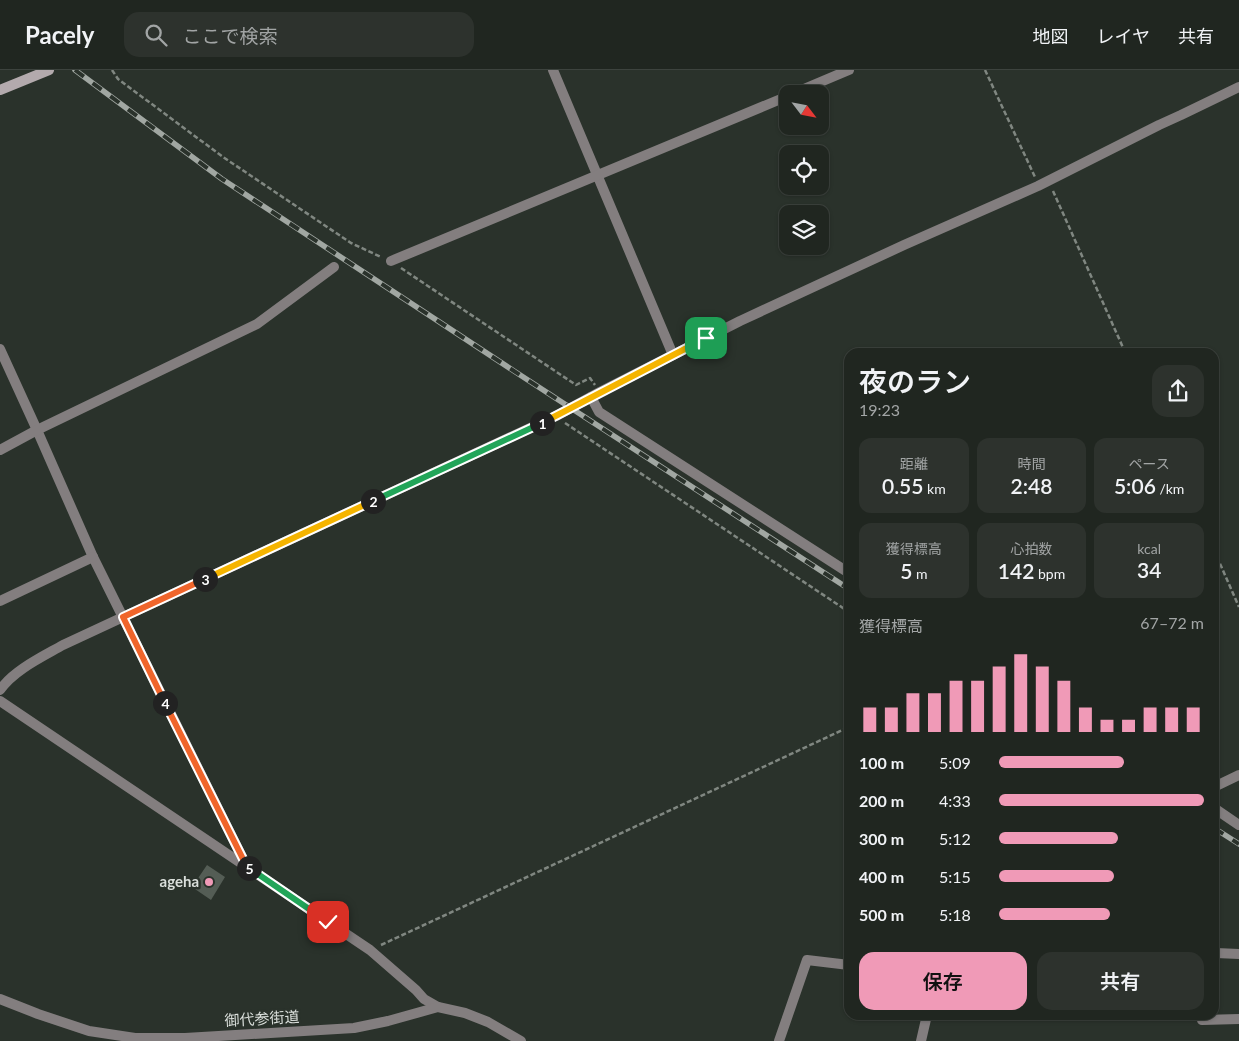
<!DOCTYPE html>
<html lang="ja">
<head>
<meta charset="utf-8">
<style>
	body { margin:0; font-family:Lato,"Noto Sans JP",sans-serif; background:#2d322d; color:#f1f3f6; height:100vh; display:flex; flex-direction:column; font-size:19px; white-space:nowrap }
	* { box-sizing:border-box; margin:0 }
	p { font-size:16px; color:#a2a5a5 }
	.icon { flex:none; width:28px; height:28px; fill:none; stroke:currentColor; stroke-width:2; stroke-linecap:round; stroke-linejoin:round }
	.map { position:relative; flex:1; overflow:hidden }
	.sheet { position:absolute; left:844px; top:278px; width:375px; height:672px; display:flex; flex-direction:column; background:#202620; border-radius:15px; box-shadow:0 1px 4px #0004,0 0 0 1px #3d433e }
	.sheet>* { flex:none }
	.needle { width:32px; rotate:122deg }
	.tools { position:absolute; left:779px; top:15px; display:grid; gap:10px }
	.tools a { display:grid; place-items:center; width:50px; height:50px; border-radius:10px; background:#202620; box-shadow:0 1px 4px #0004,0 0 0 1px #3d433e; font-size:25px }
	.pin { position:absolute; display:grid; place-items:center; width:42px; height:42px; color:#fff; margin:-21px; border-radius:10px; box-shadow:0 2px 8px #0006 }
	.km { position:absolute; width:25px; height:25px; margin:-12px; border-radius:50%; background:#222; color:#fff; font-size:14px; line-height:25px; text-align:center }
	.round { display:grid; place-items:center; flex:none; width:52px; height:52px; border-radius:15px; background:#2d322d }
	.headline { display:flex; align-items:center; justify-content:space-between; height:85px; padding:0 15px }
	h1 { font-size:28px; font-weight:600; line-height:38px }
	.figures { display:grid; grid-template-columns:repeat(3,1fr); gap:8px; height:85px; padding:5px 15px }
	.figures div { display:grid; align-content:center; border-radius:12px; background:#2d322d; text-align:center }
	.figures b { font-size:21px; font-weight:600 }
	.figures small { font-size:14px; font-weight:400 }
	.figures p { font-size:14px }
	.chart { height:140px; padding:10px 15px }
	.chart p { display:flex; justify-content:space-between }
	.chart svg { width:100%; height:90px; margin-top:5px; stroke:#f09ab7; stroke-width:6 }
	.action { display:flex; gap:10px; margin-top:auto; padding:10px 15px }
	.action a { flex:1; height:58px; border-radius:15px; background:#f09ab7; color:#111; font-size:20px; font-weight:600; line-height:58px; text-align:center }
	.action a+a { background:#2d322d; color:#f1f3f6 }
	ul { padding:0 15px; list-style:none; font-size:16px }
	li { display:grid; grid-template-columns:80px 60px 1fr; align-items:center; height:38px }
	li i { height:12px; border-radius:6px; background:#f09ab7 }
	header { display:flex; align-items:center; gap:30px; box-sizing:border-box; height:70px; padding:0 25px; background:#202620; border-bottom:1px solid #3d433e }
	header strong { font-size:24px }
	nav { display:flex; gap:28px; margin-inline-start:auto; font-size:18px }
	.search { width:350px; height:45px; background:#2d322d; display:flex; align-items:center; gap:12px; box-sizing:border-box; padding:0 18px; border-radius:15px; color:#a2a5a5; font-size:19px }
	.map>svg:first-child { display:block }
	.building { fill:#545d55 }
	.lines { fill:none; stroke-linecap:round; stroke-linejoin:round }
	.path { stroke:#808781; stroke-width:2.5; stroke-dasharray:5 2.5; stroke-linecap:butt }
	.minor { stroke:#837e7f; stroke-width:10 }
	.tertiary { stroke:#837e7f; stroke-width:10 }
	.secondary { stroke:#b3aaad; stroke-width:10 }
	.rail-casing { stroke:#a1a7a2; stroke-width:5.5 }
	.rail { stroke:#2a322b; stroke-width:4; stroke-dasharray:11; stroke-linecap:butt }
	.split-1-casing { stroke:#fff; stroke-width:10 }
	.split-2-casing { stroke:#fff; stroke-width:10 }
	.split-3-casing { stroke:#fff; stroke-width:10 }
	.split-4-casing { stroke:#fff; stroke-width:10 }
	.split-5-casing { stroke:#fff; stroke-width:10 }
	.split-6-casing { stroke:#fff; stroke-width:10 }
	.split-1 { stroke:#f5b400; stroke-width:6 }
	.split-2 { stroke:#22a559; stroke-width:6 }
	.split-3 { stroke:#f5b400; stroke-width:6 }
	.split-4 { stroke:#f0652b; stroke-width:6 }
	.split-5 { stroke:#f0652b; stroke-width:6 }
	.split-6 { stroke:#22a559; stroke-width:6 }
	.poi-dot { fill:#f09ab7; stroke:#2a322b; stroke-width:2 }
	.labels { text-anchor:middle; stroke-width:5; stroke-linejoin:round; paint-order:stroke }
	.poi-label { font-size:15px; font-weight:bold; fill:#dadfdb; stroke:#2a322b; text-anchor:end }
	.street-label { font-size:15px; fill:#dadfdb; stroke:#2a322b }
</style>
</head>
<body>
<header>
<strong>Pacely</strong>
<div class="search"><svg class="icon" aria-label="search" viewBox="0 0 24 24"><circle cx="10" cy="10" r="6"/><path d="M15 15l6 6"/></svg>ここで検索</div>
<nav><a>地図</a><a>レイヤ</a><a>共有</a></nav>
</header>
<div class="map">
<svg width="1239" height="971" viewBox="0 0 1239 971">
	<rect width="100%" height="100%" fill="#2a322b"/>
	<!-- building -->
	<path class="building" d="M 207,795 L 225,807 L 211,830 L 192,817 Z"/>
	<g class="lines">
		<!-- path -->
		<g class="path">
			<path d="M 112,0 L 118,9 L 223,87 L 351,173 L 381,187"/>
			<path d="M 985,0 L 1035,107"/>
			<path d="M 1053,121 L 1125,282"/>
			<path d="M 401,198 L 576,315 L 590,308 L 595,315"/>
			<path d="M 565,353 L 849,542"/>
			<path d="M 1214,480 L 1239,537"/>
			<path d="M 1214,782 L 1219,786 L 1214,807"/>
			<path d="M 381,875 L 849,657"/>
			<path d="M 936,948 L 942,945"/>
		</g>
		<!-- minor -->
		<g class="minor">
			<path d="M 553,0 L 673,285"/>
			<path d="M 792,24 L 849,0"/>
			<path d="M 391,191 L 788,26"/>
			<path d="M 0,279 L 37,360 L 93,487 L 246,795"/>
			<path d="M 591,327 L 599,342 L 849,503"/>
			<path d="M 0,380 L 37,360 L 257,254 L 334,197"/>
			<path d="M 0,531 L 93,487"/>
			<path d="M 0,620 C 14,600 42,587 63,575 L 556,346 L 600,322 L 740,251 L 904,175 L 1038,116 L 1159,55 L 1181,45 L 1239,17"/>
			<path d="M 0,631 L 370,880 L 416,920 L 424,929 L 438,937"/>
			<path d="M 1214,717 L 1239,705"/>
			<path d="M 1214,738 L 1239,755"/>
			<path d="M 1216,883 L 1239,884"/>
			<path d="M 1202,950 L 1239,949"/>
			<path d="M 779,971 L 807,890 L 849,895"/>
			<path d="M 921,971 L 927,945"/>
		</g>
		<!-- tertiary -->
		<path class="tertiary" d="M 0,929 L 38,944 L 89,961 L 135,968 L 185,968 L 354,958 L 388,951 L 438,937 L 465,943 L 488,952 L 521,971"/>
		<!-- secondary -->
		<path class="secondary" d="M 0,20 L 49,0"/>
		<defs>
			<g id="rail">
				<path d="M 75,0 L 222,109 L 514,301 L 849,519"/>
				<path d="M 1214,758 L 1239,774"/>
			</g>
		</defs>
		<!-- rail casing -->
		<use href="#rail" class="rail-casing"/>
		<!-- rail -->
		<use href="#rail" class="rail"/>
	</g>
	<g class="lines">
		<defs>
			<path id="split-1" d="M 542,353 L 706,268"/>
			<path id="split-2" d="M 373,431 L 542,353"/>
			<path id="split-3" d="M 205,509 L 373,431"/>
			<path id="split-4" d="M 165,633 L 123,547 L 205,509"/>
			<path id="split-5" d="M 165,633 L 246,795 L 249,798"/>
			<path id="split-6" d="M 249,798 L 328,852"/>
		</defs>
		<!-- split-1 casing -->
		<use href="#split-1" class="split-1-casing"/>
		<!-- split-2 casing -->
		<use href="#split-2" class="split-2-casing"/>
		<!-- split-3 casing -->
		<use href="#split-3" class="split-3-casing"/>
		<!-- split-4 casing -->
		<use href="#split-4" class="split-4-casing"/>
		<!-- split-5 casing -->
		<use href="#split-5" class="split-5-casing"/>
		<!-- split-6 casing -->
		<use href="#split-6" class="split-6-casing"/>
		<!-- split-1 -->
		<use href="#split-1" class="split-1"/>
		<!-- split-2 -->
		<use href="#split-2" class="split-2"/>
		<!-- split-3 -->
		<use href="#split-3" class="split-3"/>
		<!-- split-4 -->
		<use href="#split-4" class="split-4"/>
		<!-- split-5 -->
		<use href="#split-5" class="split-5"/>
		<!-- split-6 -->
		<use href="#split-6" class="split-6"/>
	</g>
	<!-- markers -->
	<circle class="poi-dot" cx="209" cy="812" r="5"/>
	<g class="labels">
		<!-- poi labels -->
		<g class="poi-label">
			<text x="199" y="817">ageha</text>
		</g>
		<!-- street labels -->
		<g class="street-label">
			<text transform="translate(262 949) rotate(-3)" y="5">御代参街道</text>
		</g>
	</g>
</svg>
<div class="tools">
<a><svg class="needle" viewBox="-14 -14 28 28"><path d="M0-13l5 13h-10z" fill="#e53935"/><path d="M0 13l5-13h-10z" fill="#a2a5a5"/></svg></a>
<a><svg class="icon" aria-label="locate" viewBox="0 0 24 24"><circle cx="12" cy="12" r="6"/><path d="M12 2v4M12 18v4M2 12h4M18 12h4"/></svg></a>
<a><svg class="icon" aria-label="layers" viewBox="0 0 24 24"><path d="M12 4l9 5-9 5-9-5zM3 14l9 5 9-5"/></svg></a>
</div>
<div class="pin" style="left:706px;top:268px;background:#1e9e55"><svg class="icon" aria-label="arrive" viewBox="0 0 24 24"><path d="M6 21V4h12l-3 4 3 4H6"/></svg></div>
<div class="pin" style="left:328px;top:852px;background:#d93025"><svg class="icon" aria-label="check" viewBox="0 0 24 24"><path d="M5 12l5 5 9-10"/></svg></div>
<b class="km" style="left:542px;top:353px">1</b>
<b class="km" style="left:373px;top:431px">2</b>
<b class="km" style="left:205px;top:509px">3</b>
<b class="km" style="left:165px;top:633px">4</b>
<b class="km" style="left:249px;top:798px">5</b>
<section class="sheet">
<div class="headline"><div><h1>夜のラン</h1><p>19:23</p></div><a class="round"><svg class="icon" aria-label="share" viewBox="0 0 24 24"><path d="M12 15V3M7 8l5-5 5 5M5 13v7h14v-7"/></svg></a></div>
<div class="figures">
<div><p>距離</p><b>0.55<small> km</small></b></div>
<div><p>時間</p><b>2:48</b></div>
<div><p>ペース</p><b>5:06<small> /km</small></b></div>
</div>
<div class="figures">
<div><p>獲得標高</p><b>5<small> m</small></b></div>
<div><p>心拍数</p><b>142<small> bpm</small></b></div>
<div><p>kcal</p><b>34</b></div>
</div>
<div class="chart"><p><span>獲得標高</span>67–72 m</p>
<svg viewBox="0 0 160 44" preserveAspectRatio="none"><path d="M5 44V32M15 44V32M25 44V25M35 44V25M45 44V19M55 44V19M65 44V12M75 44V6M85 44V12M95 44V19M105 44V32M115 44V38M125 44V38M135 44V32M145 44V32M155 44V32"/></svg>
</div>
<ul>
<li><b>100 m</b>5:09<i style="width:61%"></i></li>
<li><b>200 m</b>4:33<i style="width:100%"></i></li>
<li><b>300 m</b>5:12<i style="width:58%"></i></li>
<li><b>400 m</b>5:15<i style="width:56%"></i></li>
<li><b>500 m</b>5:18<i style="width:54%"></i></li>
</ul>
<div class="action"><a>保存</a><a>共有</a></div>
</section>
</div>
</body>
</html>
